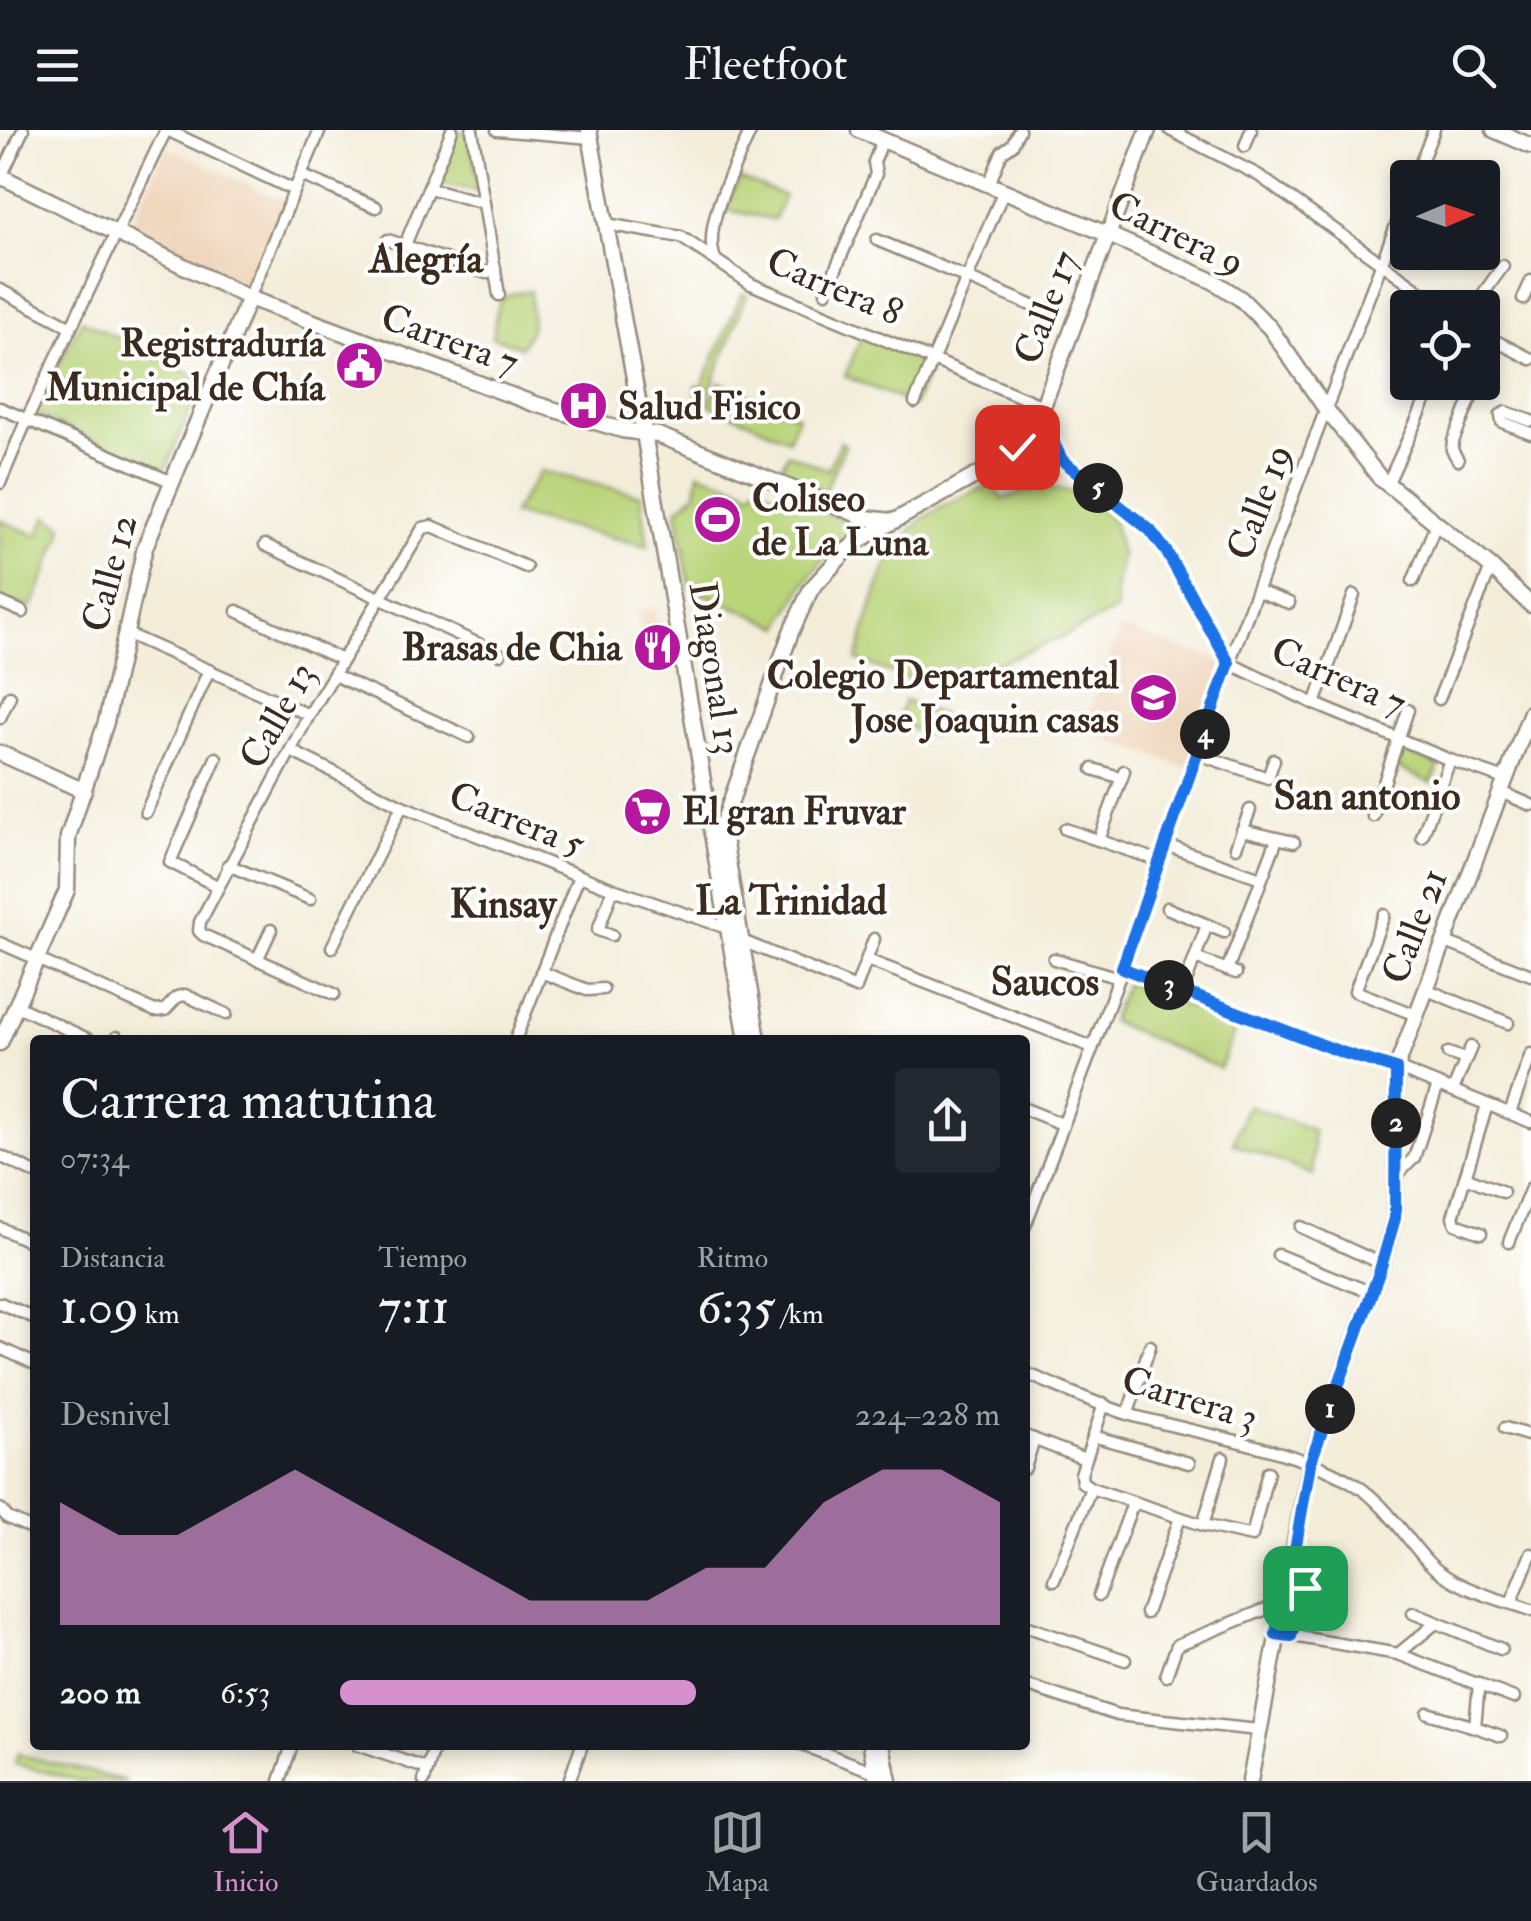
<!DOCTYPE html>
<html lang="es">
<head>
<meta charset="utf-8">
<style>
	body { margin:0; font-family:"IM FELL Double Pica",serif; background:#242831; color:#f1f3f6; height:100vh; display:flex; flex-direction:column; font-size:38px; white-space:nowrap }
	* { box-sizing:border-box; margin:0 }
	p { font-size:32px; color:#9ea1a6 }
	.icon { flex:none; width:55px; height:55px; fill:none; stroke:currentColor; stroke-width:2; stroke-linecap:round; stroke-linejoin:round }
	.map { position:relative; flex:1; overflow:hidden }
	.panel { position:absolute; left:30px; top:905px; width:1000px; height:715px; display:flex; flex-direction:column; background:#171b24; border-radius:10px; box-shadow:0 5px 15px #0003 }
	.panel>* { flex:none }
	.needle { width:65px; rotate:88deg }
	.controls { position:absolute; left:1390px; top:30px; display:grid; gap:20px }
	.controls a { display:grid; place-items:center; width:110px; height:110px; border-radius:10px; background:#171b24; box-shadow:0 5px 15px #0003; font-size:50px }
	.pin { position:absolute; display:grid; place-items:center; width:85px; height:85px; color:#fff; margin:-42px; border-radius:20px; box-shadow:0 5px 15px #0006 }
	.km { position:absolute; width:50px; height:50px; margin:-25px; border-radius:50%; background:#222; color:#fff; font-size:28px; line-height:50px; text-align:center }
	.round { display:grid; place-items:center; flex:none; width:105px; height:105px; border-radius:10px; background:#242831 }
	.headline { display:flex; align-items:center; justify-content:space-between; height:170px; padding:0 30px }
	h1 { font-size:55px; font-weight:600; line-height:75px }
	.stats { display:grid; grid-template-columns:repeat(3,1fr); gap:15px; height:170px; padding:10px 30px }
	.stats div { display:grid; align-content:center }
	.stats b { font-size:50px; font-weight:600 }
	.stats small { font-size:28px; font-weight:400 }
	.stats p { font-size:28px }
	.chart { height:280px; padding:20px 30px }
	.chart p { display:flex; justify-content:space-between }
	.chart svg { width:100%; height:180px; margin-top:10px; fill:#d690ce; opacity:.7 }
	ul { padding:0 30px; list-style:none; font-size:32px }
	li { display:grid; grid-template-columns:160px 120px 1fr; align-items:center; height:75px }
	li i { height:25px; border-radius:12px; background:#d690ce }
	header { display:flex; justify-content:space-between; align-items:center; height:130px; padding:0 30px; background:#171b24; font-size:45px; font-weight:600 }
	.menu { display:flex; justify-content:space-around; align-items:center; height:140px; border-top:2px solid #363941; background:#171b24; font-size:28px; color:#9ea1a6 }
	.menu a { display:grid; justify-items:center; gap:5px }
	.menu .selected { color:#d690ce }
	.map>svg:first-child { display:block }
	.built { fill:#efd6bc }
	.green { fill:#bad47a; stroke:#7a7f4c; stroke-width:2.5 }
	.lines { fill:none; stroke-linecap:round; stroke-linejoin:round }
	.street-casing { stroke:#978c7c; stroke-width:15 }
	.secondary-casing { stroke:#978c7c; stroke-width:19 }
	.street { stroke:#fff; stroke-width:10 }
	.secondary { stroke:#fff; stroke-width:14 }
	.route-casing { stroke:#fff; stroke-width:20 }
	.route { stroke:#1a73e8; stroke-width:12 }
	.labels { text-anchor:middle; stroke-width:8; stroke-linejoin:round; paint-order:stroke }
	.street-label { font-size:38px; fill:#3b2a1e; stroke:#fff }
	.poi-label { font-size:38px; font-weight:bold; fill:#3b2a1e; stroke:#fff; text-anchor:end }
	.neighbourhood-label { font-size:40px; font-weight:bold; fill:#3b2a1e; stroke:#fff }
</style>
</head>
<body>
<header><svg class="icon" aria-label="menu" viewBox="0 0 24 24"><path d="M4 6h16M4 12h16M4 18h16"/></svg>Fleetfoot<svg class="icon" aria-label="search" viewBox="0 0 24 24"><circle cx="10" cy="10" r="6"/><path d="M15 15l6 6"/></svg></header>
<div class="map">
<svg width="1531" height="1651" viewBox="0 0 1531 1651">
	<rect width="100%" height="100%" fill="#fff"/>
	<filter id="ink" filterUnits="userSpaceOnUse"><feTurbulence type="fractalNoise" baseFrequency=".01" numOctaves="2"/><feDisplacementMap in="SourceGraphic" scale="20" xChannelSelector="R" yChannelSelector="G"/><feConvolveMatrix kernelMatrix="1 2 1 2 8 2 1 2 1" color-interpolation-filters="sRGB"/></filter>
	<filter id="wash" filterUnits="userSpaceOnUse"><feTurbulence type="fractalNoise" baseFrequency=".0048" numOctaves="4" result="noise"/><feDisplacementMap in="SourceGraphic" scale="40" xChannelSelector="R" yChannelSelector="G"/><feGaussianBlur stdDeviation="2.25" result="paint"/><feColorMatrix in="noise" values="0 0 0 0 0 0 0 0 0 0 0 0 0 0 0 0 0 1.4 0 .05"/><feComposite in="paint" operator="in"/></filter>
	<g filter="url(#wash)">
		<rect width="100%" height="100%" fill="#f3edda"/>
		<!-- built -->
		<g class="built">
			<path d="M 167,16 L 287,73 L 248,157 L 128,100 Z"/>
			<path d="M 655,479 L 665,537 L 649,535 L 638,480 Z"/>
			<path d="M 1121,497 L 1225,533 L 1188,638 L 1082,600 Z"/>
		</g>
		<!-- green -->
		<g class="green">
			<path d="M 459,1 L 469,3 L 479,61 L 437,53 L 438,41 Z"/>
			<path d="M 739,48 L 784,66 L 774,89 L 726,80 Z"/>
			<path d="M 530,161 L 532,195 L 521,217 L 492,207 C 500,174 491,165 530,161 Z"/>
			<path d="M 742,163 L 747,165 L 706,270 L 697,266 L 696,256 L 702,256 Z"/>
			<path d="M 82,190 L 202,250 L 168,335 L 158,340 L 34,283 Z"/>
			<path d="M 864,201 L 932,230 L 914,275 L 845,246 Z"/>
			<path d="M 719,252 L 798,286 L 788,309 L 732,284 L 735,279 L 741,281 L 743,274 L 727,266 L 720,280 L 709,274 Z"/>
			<path d="M 840,312 L 845,315 L 825,361 L 779,342 L 788,323 L 828,340 Z"/>
			<path d="M 541,341 L 641,365 L 648,416 L 512,384 Z"/>
			<path d="M 699,342 L 747,359 L 751,363 L 756,356 L 854,394 L 854,404 C 818,429 799,458 781,497 L 690,458 L 683,421 L 686,419 L 682,414 L 677,380 L 696,363 Z"/>
			<path d="M 992,354 L 1002,369 L 1043,356 L 1084,364 L 1100,375 L 1114,394 L 1121,424 L 1115,464 L 1117,480 L 1062,507 L 935,559 L 857,530 C 872,478 883,410 935,381 C 953,370 973,363 992,354 Z"/>
			<path d="M 47,386 L 63,396 L 61,405 L 32,478 L 19,473 L 16,479 L 0,472 L 0,390 L 38,406 Z"/>
			<path d="M 904,571 L 940,584 L 933,606 L 896,593 Z"/>
			<path d="M 1402,620 L 1439,636 L 1432,653 L 1397,638 Z"/>
			<path d="M 1127,852 L 1236,897 L 1220,938 L 1110,891 Z"/>
			<path d="M 1247,975 L 1313,1000 L 1313,1045 L 1233,1013 Z"/>
			<path d="M 18,1623 L 21,1625 L 126,1651 L 80,1651 L 15,1634 Z"/>
		</g>
	</g>
	<g filter="url(#ink)">
		<g class="lines">
			<defs>
				<g id="street">
					<path d="M 167,0 L 294,60"/>
					<path d="M 472,0 L 499,165"/>
					<path d="M 497,0 L 591,8"/>
					<path d="M 1170,0 L 1258,45 L 1444,178"/>
					<path d="M 1245,16 L 1251,0"/>
					<path d="M 301,45 L 376,77"/>
					<path d="M 1414,48 L 1434,0"/>
					<path d="M 0,49 L 23,0"/>
					<path d="M 989,54 L 1002,22 L 1012,15 L 1019,0"/>
					<path d="M 429,58 L 484,73"/>
					<path d="M 606,94 L 681,107 L 751,154 L 1043,276"/>
					<path d="M 388,110 L 486,143 L 495,138"/>
					<path d="M 877,110 L 1038,178"/>
					<path d="M 405,115 L 452,0"/>
					<path d="M 714,126 C 703,92 737,33 751,0"/>
					<path d="M 0,160 L 71,197"/>
					<path d="M 826,162 L 876,44 L 874,32 L 883,9"/>
					<path d="M 249,168 L 320,0"/>
					<path d="M 1523,169 L 1531,151"/>
					<path d="M 1473,178 L 1503,136"/>
					<path d="M 1482,204 L 1531,229"/>
					<path d="M 1482,243 L 1496,212"/>
					<path d="M 915,272 L 1004,60"/>
					<path d="M 0,278 L 170,351"/>
					<path d="M 1039,283 L 1062,330 L 1135,386 L 1166,421 L 1229,533 L 1315,574 L 1450,630 L 1505,649"/>
					<path d="M 1501,285 L 1502,292 L 1531,303"/>
					<path d="M 1501,285 L 1506,282 L 1531,291"/>
					<path d="M 1013,325 L 1035,324 L 1061,329"/>
					<path d="M 1458,330 L 1452,320 L 1453,311 L 1478,252"/>
					<path d="M 0,353 L 27,289 L 166,0"/>
					<path d="M 1387,355 L 1434,252"/>
					<path d="M 265,415 L 500,524"/>
					<path d="M 1413,451 L 1436,394"/>
					<path d="M 1257,461 L 1289,473"/>
					<path d="M 0,472 L 23,482"/>
					<path d="M 237,481 L 342,530"/>
					<path d="M 125,503 L 309,585"/>
					<path d="M 334,545 L 469,607"/>
					<path d="M 1439,569 L 1491,437"/>
					<path d="M 1315,574 L 1354,465"/>
					<path d="M 0,588 L 10,566"/>
					<path d="M 291,621 L 402,676 L 613,759 L 727,798"/>
					<path d="M 1198,624 L 1268,648 L 1274,630"/>
					<path d="M 216,628 L 170,732 L 217,756"/>
					<path d="M 1093,639 L 1122,648"/>
					<path d="M 1501,662 L 1531,675"/>
					<path d="M 146,682 L 209,540"/>
					<path d="M 1373,686 L 1408,580"/>
					<path d="M 1065,699 L 1160,731"/>
					<path d="M 1242,700 L 1294,712"/>
					<path d="M 1422,707 L 1450,630"/>
					<path d="M 1099,710 L 1124,641"/>
					<path d="M 1166,715 L 1261,748"/>
					<path d="M 1236,717 L 1250,680"/>
					<path d="M 228,735 L 310,769"/>
					<path d="M 1167,778 L 1224,802"/>
					<path d="M 1384,785 L 1355,861 L 1416,885"/>
					<path d="M 612,805 L 598,800 L 613,759"/>
					<path d="M 740,810 L 856,858 L 874,809"/>
					<path d="M 1443,811 L 1531,845"/>
					<path d="M 0,813 L 155,881 L 165,880 L 177,867 L 185,865 L 226,884"/>
					<path d="M 332,817 L 402,676"/>
					<path d="M 1195,828 L 1236,843"/>
					<path d="M 1054,829 L 1119,848"/>
					<path d="M 257,830 L 271,800"/>
					<path d="M 867,830 L 1092,917"/>
					<path d="M 1122,837 C 1215,873 1308,917 1404,941 L 1531,992"/>
					<path d="M 1227,840 L 1277,709"/>
					<path d="M 541,842 L 587,860 L 603,859"/>
					<path d="M 1187,849 L 1207,795"/>
					<path d="M 1425,859 L 1508,893"/>
					<path d="M 334,864 L 203,805 L 199,801 L 200,792 L 309,585 L 423,398 L 432,396 L 526,437"/>
					<path d="M 17,876 L 90,910"/>
					<path d="M 115,910 L 117,907"/>
					<path d="M 515,910 L 579,746"/>
					<path d="M 1448,923 L 1465,929"/>
					<path d="M 1453,960 L 1471,917"/>
					<path d="M 1025,979 L 1062,994"/>
					<path d="M 1510,983 L 1531,924"/>
					<path d="M 0,1026 L 35,1043"/>
					<path d="M 1396,1040 L 1402,1040 L 1414,1028 L 1438,955"/>
					<path d="M 1465,1047 L 1503,1062"/>
					<path d="M 1025,1096 L 1119,848 L 1229,533 L 1408,64"/>
					<path d="M 1301,1097 L 1382,1134"/>
					<path d="M 0,1098 L 35,1114"/>
					<path d="M 1481,1103 L 1456,1094 L 1453,1087 L 1487,975"/>
					<path d="M 1509,1112 L 1531,1058"/>
					<path d="M 1278,1125 L 1372,1163"/>
					<path d="M 0,1173 L 35,1188"/>
					<path d="M 0,1218 L 35,1234"/>
					<path d="M 1025,1243 C 1060,1257 1095,1274 1131,1285 C 1197,1304 1300,1319 1356,1355 C 1387,1375 1404,1406 1428,1432 C 1454,1459 1497,1468 1531,1480"/>
					<path d="M 1104,1274 L 1081,1344 L 1082,1352 L 1091,1358 L 1203,1395 L 1252,1406 L 1268,1342"/>
					<path d="M 1128,1283 L 1150,1216"/>
					<path d="M 1505,1298 L 1531,1306"/>
					<path d="M 1025,1306 L 1085,1329"/>
					<path d="M 1093,1306 L 1189,1333"/>
					<path d="M 1025,1338 L 1034,1309"/>
					<path d="M 0,1379 L 8,1388 L 35,1400"/>
					<path d="M 1203,1395 L 1223,1328"/>
					<path d="M 1054,1450 L 1091,1358"/>
					<path d="M 1099,1465 L 1133,1373"/>
					<path d="M 1511,1473 L 1531,1424"/>
					<path d="M 1146,1483 L 1180,1388"/>
					<path d="M 1413,1483 L 1501,1519"/>
					<path d="M 1025,1496 L 1125,1530"/>
					<path d="M 1276,1503 L 1398,1524 L 1514,1568"/>
					<path d="M 1291,1506 L 1305,1457 L 1312,1452"/>
					<path d="M 1398,1524 L 1436,1493"/>
					<path d="M 1166,1546 L 1177,1515 L 1284,1472"/>
					<path d="M 1479,1554 L 1475,1597 L 1501,1606"/>
					<path d="M 1025,1555 L 1117,1585 L 1258,1600"/>
					<path d="M 1428,1583 L 1475,1597"/>
					<path d="M 357,1615 L 428,1639"/>
					<path d="M 802,1615 L 875,1642"/>
					<path d="M 280,1651 L 292,1615"/>
					<path d="M 424,1651 L 435,1615"/>
					<path d="M 569,1651 L 582,1615"/>
				</g>
				<g id="secondary">
					<path d="M 589,0 L 644,303 L 747,910"/>
					<path d="M 859,0 L 1109,105 L 1213,151 L 1241,169 L 1270,198 L 1326,279 L 1380,348 L 1491,437 L 1531,475"/>
					<path d="M 1494,0 L 1531,16"/>
					<path d="M 0,46 L 249,168 L 532,273 L 622,300 L 658,305 L 866,388 L 891,391"/>
					<path d="M 0,623 L 84,661"/>
					<path d="M 758,910 L 722,696 L 791,502 L 811,459 L 846,421 L 860,410 L 995,335 C 1018,319 1031,300 1043,276 L 1148,0"/>
					<path d="M 0,913 L 67,760 L 68,707 L 106,592 L 145,417 L 249,168"/>
					<path d="M 871,1615 L 877,1651"/>
					<path d="M 882,1615 L 889,1651"/>
					<path d="M 1250,1651 L 1310,1333 L 1380,1140 L 1395,1088 L 1396,939 L 1531,582"/>
				</g>
			</defs>
			<!-- street casing -->
			<use href="#street" class="street-casing"/>
			<!-- secondary casing -->
			<use href="#secondary" class="secondary-casing"/>
			<!-- street -->
			<use href="#street" class="street"/>
			<!-- secondary -->
			<use href="#secondary" class="secondary"/>
		</g>
	</g>
	<g class="lines" filter="url(#ink)">
		<defs>
			<path id="route" d="M 1017,317 L 1039,283 L 1062,330 L 1150,400 L 1166,421 L 1229,533 L 1122,838 L 1341,922 L 1396,939 L 1395,1088 L 1380,1140 L 1310,1334 L 1294,1426 L 1276,1504 L 1291,1506 L 1305,1458"/>
		</defs>
		<!-- route casing -->
		<use href="#route" class="route-casing"/>
		<!-- route -->
		<use href="#route" class="route"/>
	</g>
	<!-- icons -->
	<defs>
		<symbol id="civic-disc" viewBox="-11 -11 22 22"><circle r="9.5" fill="#b5179e" stroke="#fff"/><path d="M-.6-6.5H3V-4.5H.6V-3L4-1V1h2V6H-6V1h2V-1L-.6-3ZM-1.2 2.5V6h2.4V2.5Z" fill="#fff"/></symbol>
		<symbol id="hospital-disc" viewBox="-11 -11 22 22"><circle r="9.5" fill="#b5179e" stroke="#fff"/><path d="M-5-5h3v3.5h4V-5h3V5h-3V1.5h-4V5h-3Z" fill="#fff"/></symbol>
		<symbol id="stadium-disc" viewBox="-11 -11 22 22"><circle r="9.5" fill="#b5179e" stroke="#fff"/><path d="M0-5a6.5 5 0 1 0 0 10a6.5 5 0 1 0 0-10ZM-3.5-1.8h7v3.6h-7Z" fill="#fff"/></symbol>
		<symbol id="restaurant-disc" viewBox="-11 -11 22 22"><circle r="9.5" fill="#b5179e" stroke="#fff"/><path d="M-5-6h1v4h1v-4h1v4h1v-4h1v5L-1.5 .5V6h-2V.5L-5-1ZM5-6V6H3V1.5H1.5Q1.5-4 5-6Z" fill="#fff"/></symbol>
		<symbol id="school-disc" viewBox="-11 -11 22 22"><circle r="9.5" fill="#b5179e" stroke="#fff"/><path d="M0-5L7-2L0 1L-7-2ZM-4 1L0 2.5L4 1V4Q0 6-4 4Z" fill="#fff"/></symbol>
		<symbol id="supermarket-disc" viewBox="-11 -11 22 22"><circle r="9.5" fill="#b5179e" stroke="#fff"/><path d="M-6-5.5h2.5l.6 2H6L4.5 2H-2.5L-4.4-4H-6ZM-1.5 3.2a1.3 1.3 0 1 0 .1 0ZM3 3.2a1.3 1.3 0 1 0 .1 0Z" fill="#fff"/></symbol>
	</defs>
	<g fill-rule="evenodd">
		<use href="#civic-disc" x="332" y="208" width="55" height="55"/>
		<use href="#hospital-disc" x="556" y="248" width="55" height="55"/>
		<use href="#stadium-disc" x="690" y="362" width="55" height="55"/>
		<use href="#restaurant-disc" x="630" y="490" width="55" height="55"/>
		<use href="#school-disc" x="1126" y="540" width="55" height="55"/>
		<use href="#supermarket-disc" x="620" y="654" width="55" height="55"/>
	</g>
	<g class="labels">
		<!-- street labels -->
		<g class="street-label">
			<text transform="translate(1177 103) rotate(26)" y="13">Carrera 9</text>
			<text transform="translate(835 156) rotate(23)" y="13">Carrera 8</text>
			<text transform="translate(1046 177) rotate(-69)" y="13">Calle 17</text>
			<text transform="translate(450 209) rotate(20)" y="13">Carrera 7</text>
			<text transform="translate(1259 372) rotate(-69)" y="13">Calle 19</text>
			<text transform="translate(109 443) rotate(-75)" y="13">Calle 12</text>
			<text transform="translate(716 538) rotate(81)" y="13">Diagonal 13</text>
			<text transform="translate(1339 546) rotate(24)" y="13">Carrera 7</text>
			<text transform="translate(277 585) rotate(-61)" y="13">Calle 13</text>
			<text transform="translate(517 689) rotate(22)" y="13">Carrera 5</text>
			<text transform="translate(1414 796) rotate(-69)" y="13">Calle 21</text>
			<text transform="translate(1190 1268) rotate(17)" y="13">Carrera 3</text>
		</g>
		<!-- poi labels -->
		<g class="poi-label">
			<text x="325" y="226">Registraduría<tspan x="325" dy="44">Municipal de Chía</tspan></text>
			<text x="618" y="289" text-anchor="start">Salud Fisico</text>
			<text x="752" y="381" text-anchor="start">Coliseo<tspan x="752" dy="44">de La Luna</tspan></text>
			<text x="622" y="530">Brasas de Chia</text>
			<text x="1119" y="558">Colegio Departamental<tspan x="1119" dy="44">Jose Joaquin casas</tspan></text>
			<text x="682" y="694" text-anchor="start">El gran Fruvar</text>
		</g>
		<!-- neighbourhood labels -->
		<g class="neighbourhood-label">
			<text x="426" y="142">Alegría</text>
			<text x="1367" y="679">San antonio</text>
			<text x="791" y="784">La Trinidad</text>
			<text x="503" y="787">Kinsay</text>
			<text x="1045" y="865">Saucos</text>
		</g>
	</g>
</svg>
<div class="controls">
<a><svg class="needle" viewBox="-14 -14 28 28"><path d="M0-13l5 13h-10z" fill="#e53935"/><path d="M0 13l5-13h-10z" fill="#9ea1a6"/></svg></a>
<a><svg class="icon" aria-label="locate" viewBox="0 0 24 24"><circle cx="12" cy="12" r="6"/><path d="M12 2v4M12 18v4M2 12h4M18 12h4"/></svg></a>
</div>
<div class="pin" style="left:1305px;top:1458px;background:#1e9e55"><svg class="icon" aria-label="arrive" viewBox="0 0 24 24"><path d="M6 21V4h12l-3 4 3 4H6"/></svg></div>
<div class="pin" style="left:1017px;top:317px;background:#d93025"><svg class="icon" aria-label="check" viewBox="0 0 24 24"><path d="M5 12l5 5 9-10"/></svg></div>
<b class="km" style="left:1330px;top:1279px">1</b>
<b class="km" style="left:1396px;top:993px">2</b>
<b class="km" style="left:1169px;top:855px">3</b>
<b class="km" style="left:1205px;top:604px">4</b>
<b class="km" style="left:1098px;top:358px">5</b>
<section class="panel">
<div class="headline"><div><h1>Carrera matutina</h1><p>07:34</p></div><a class="round"><svg class="icon" aria-label="share" viewBox="0 0 24 24"><path d="M12 15V3M7 8l5-5 5 5M5 13v7h14v-7"/></svg></a></div>
<div class="stats">
<div><p>Distancia</p><b>1.09<small> km</small></b></div>
<div><p>Tiempo</p><b>7:11</b></div>
<div><p>Ritmo</p><b>6:35<small> /km</small></b></div>
</div>
<div class="chart"><p><span>Desnivel</span>224–228 m</p>
<svg viewBox="0 0 160 44" preserveAspectRatio="none"><path d="M0 44V14L10 22L20 22L30 14L40 6L50 14L60 22L70 30L80 38L90 38L100 38L110 30L120 30L130 14L140 6L150 6L160 14V44z"/></svg>
</div>
<ul>
<li><b>200 m</b>6:53<i style="width:54%"></i></li>
</ul>
</section>
</div>
<nav class="menu">
<a class="selected"><svg class="icon" aria-label="home" viewBox="0 0 24 24"><path d="M3 11l9-7 9 7M6 9v11h12V9"/></svg>Inicio</a>
<a><svg class="icon" aria-label="map" viewBox="0 0 24 24"><path d="M3 6l6-2 6 2 6-2v14l-6 2-6-2-6 2zM9 4v14M15 6v14"/></svg>Mapa</a>
<a><svg class="icon" aria-label="saved" viewBox="0 0 24 24"><path d="M7 4h10v16l-5-4-5 4z"/></svg>Guardados</a>
</nav>
</body>
</html>
